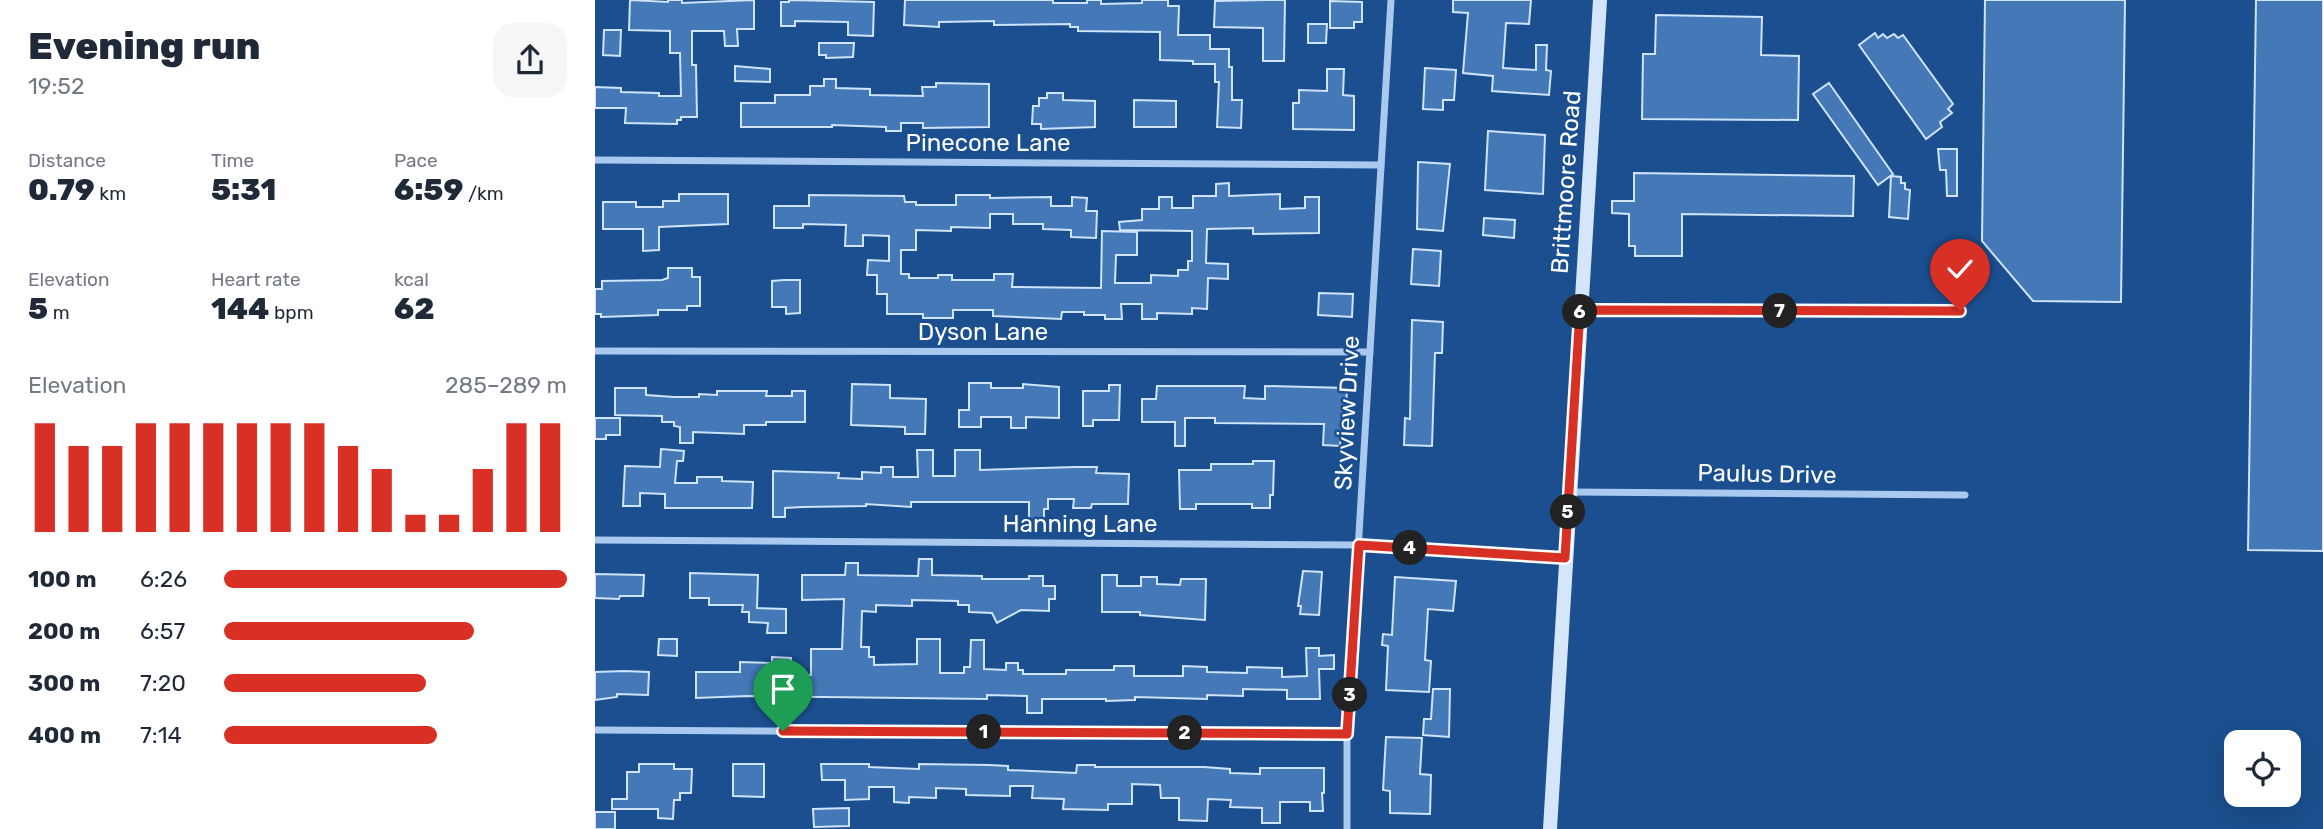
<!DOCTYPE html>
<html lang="en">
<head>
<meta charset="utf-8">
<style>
	body { margin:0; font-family:Rubik,sans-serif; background:#f6f6f7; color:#1f2937; height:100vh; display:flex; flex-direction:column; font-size:26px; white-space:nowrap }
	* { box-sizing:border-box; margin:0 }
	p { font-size:23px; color:#747a83 }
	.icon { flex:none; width:38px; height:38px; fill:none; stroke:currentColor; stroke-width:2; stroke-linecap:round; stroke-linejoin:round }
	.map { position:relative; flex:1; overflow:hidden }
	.side { display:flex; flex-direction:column; background:#fff; width:595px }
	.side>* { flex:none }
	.fabs { position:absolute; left:1629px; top:730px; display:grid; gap:14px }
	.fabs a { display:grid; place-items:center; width:77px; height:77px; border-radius:14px; background:#fff; box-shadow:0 7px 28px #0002; font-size:35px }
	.pin { position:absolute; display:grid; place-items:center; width:60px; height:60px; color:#fff; margin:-72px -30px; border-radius:50% 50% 50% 0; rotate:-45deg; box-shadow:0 0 7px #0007 }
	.pin .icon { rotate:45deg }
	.km { position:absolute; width:35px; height:35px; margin:-18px; border-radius:50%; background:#222; color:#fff; font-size:19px; line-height:35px; text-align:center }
	.round { display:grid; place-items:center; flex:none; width:74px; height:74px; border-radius:21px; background:#f6f6f7 }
	.head { display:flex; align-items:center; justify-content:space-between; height:119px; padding:0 28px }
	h1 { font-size:38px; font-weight:800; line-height:52px }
	.stats { display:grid; grid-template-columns:repeat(3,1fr); gap:10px; height:119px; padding:7px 28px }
	.stats div { display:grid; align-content:center }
	.stats b { font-size:30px; font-weight:800 }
	.stats small { font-size:19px; font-weight:400 }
	.stats p { font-size:19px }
	.chart { height:196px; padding:14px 28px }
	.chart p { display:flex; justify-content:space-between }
	.chart svg { width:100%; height:126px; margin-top:7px; stroke:#d93025; stroke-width:6 }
	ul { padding:0 28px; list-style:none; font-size:23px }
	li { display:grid; grid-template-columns:112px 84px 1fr; align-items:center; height:52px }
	li i { height:18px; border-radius:9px; background:#d93025 }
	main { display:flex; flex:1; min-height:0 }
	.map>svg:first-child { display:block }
	.building { fill:#4478b7; stroke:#cfe3fa; stroke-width:2 }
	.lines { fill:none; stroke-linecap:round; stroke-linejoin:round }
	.minor { stroke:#a9c9ee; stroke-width:7 }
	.secondary { stroke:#d6e6fa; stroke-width:14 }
	.route-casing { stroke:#fff; stroke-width:14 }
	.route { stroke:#d93025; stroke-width:9 }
	.labels { text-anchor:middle; stroke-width:5; stroke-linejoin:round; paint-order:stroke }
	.street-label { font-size:24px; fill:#fff; stroke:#1b4f8f }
</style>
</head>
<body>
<main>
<section class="side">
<div class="head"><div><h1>Evening run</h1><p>19:52</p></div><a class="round"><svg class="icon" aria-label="share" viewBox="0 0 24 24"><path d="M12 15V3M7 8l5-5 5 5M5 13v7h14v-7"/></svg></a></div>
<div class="stats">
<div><p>Distance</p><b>0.79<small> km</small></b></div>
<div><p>Time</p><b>5:31</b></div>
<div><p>Pace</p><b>6:59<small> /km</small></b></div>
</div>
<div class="stats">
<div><p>Elevation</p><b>5<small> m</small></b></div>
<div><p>Heart rate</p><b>144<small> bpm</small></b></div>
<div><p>kcal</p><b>62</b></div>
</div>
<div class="chart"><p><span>Elevation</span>285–289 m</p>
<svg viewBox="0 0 160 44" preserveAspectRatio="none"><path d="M5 44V6M15 44V14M25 44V14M35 44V6M45 44V6M55 44V6M65 44V6M75 44V6M85 44V6M95 44V14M105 44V22M115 44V38M125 44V38M135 44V22M145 44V6M155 44V6"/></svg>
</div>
<ul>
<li><b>100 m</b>6:26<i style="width:100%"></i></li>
<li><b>200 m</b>6:57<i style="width:73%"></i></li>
<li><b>300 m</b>7:20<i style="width:59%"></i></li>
<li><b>400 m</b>7:14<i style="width:62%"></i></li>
</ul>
</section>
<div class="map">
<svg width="1728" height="829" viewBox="0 0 1728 829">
	<rect width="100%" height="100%" fill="#1b4f8f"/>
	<!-- building -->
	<g class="building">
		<path d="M 35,0 L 73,2 L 73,0 L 87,0 L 87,3 L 159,0 L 159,29 L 142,29 L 143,46 L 130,46 L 129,31 L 97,31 L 97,65 L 101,65 L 102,117 L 86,117 L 86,120 L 82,120 L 82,124 L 30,123 L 31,108 L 0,108 L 0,87 L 26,88 L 26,92 L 64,93 L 64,96 L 86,96 L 85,53 L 75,53 L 75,31 L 34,30 Z"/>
		<path d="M 194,0 L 279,2 L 278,36 L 253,35 L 253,22 L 200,21 L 200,26 L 186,26 L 186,2 L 194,2 Z"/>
		<path d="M 310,0 L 458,0 L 458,3 L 492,3 L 492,0 L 506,0 L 506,4 L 547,3 L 547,0 L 573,0 L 573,6 L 584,6 L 583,35 L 615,35 L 615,49 L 634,49 L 634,67 L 637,67 L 637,100 L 647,100 L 646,128 L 622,127 L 624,82 L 620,82 L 620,64 L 598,64 L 598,61 L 565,60 L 565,32 L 483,31 L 483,27 L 475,27 L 475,24 L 399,25 L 399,21 L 344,22 L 344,27 L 309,25 Z"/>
		<path d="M 672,0 L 690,0 L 689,61 L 668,61 L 668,28 L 619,27 L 620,1 Z"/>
		<path d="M 858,0 L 936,0 L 934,24 L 911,23 L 908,68 L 941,70 L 941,45 L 952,45 L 951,70 L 956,71 L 954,95 L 897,91 L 898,76 L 868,73 L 873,13 L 858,12 Z"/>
		<path d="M 1390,0 L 1530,0 L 1526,302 L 1438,301 L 1387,241 Z"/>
		<path d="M 1661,0 L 1728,0 L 1728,551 L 1653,550 Z"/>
		<path d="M 735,1 L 767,2 L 767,22 L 759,22 L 759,28 L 735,28 Z"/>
		<path d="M 1061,15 L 1167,17 L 1166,55 L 1204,56 L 1203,120 L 1047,119 L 1048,54 L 1060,54 Z"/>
		<path d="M 713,24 L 732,24 L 731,43 L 713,43 Z"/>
		<path d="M 9,30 L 26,30 L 25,56 L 8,55 Z"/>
		<path d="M 1280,33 L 1283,38 L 1288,34 L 1292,38 L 1299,34 L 1303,38 L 1308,35 L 1358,104 L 1353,109 L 1357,113 L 1345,122 L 1347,127 L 1331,139 L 1264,45 Z"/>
		<path d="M 224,43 L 259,43 L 258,57 L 231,58 L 231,55 L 224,55 Z"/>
		<path d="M 140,66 L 175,69 L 175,82 L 140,81 Z"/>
		<path d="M 830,68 L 861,70 L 859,100 L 848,100 L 848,110 L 828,109 Z"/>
		<path d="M 732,69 L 749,69 L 748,95 L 759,96 L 759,130 L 698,129 L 698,103 L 704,103 L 704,90 L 732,91 Z"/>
		<path d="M 229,79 L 241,79 L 241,88 L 275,89 L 275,95 L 328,96 L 327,87 L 341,87 L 341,83 L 394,84 L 394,127 L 328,128 L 328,123 L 306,123 L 306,131 L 291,131 L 291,127 L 237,125 L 237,127 L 146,127 L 146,103 L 180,103 L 180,95 L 215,95 L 215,86 L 229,86 Z"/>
		<path d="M 1234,83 L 1298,174 L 1283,185 L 1218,94 Z"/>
		<path d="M 452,93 L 468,93 L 468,100 L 500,101 L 500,127 L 446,129 L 446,124 L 437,124 L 438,106 L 444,106 L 444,98 L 452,98 Z"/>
		<path d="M 539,100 L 581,101 L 581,127 L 539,127 Z"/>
		<path d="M 893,131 L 950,135 L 948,194 L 890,190 Z"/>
		<path d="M 1343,149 L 1362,149 L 1362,196 L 1352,196 L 1351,170 L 1345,170 Z"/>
		<path d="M 823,162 L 855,164 L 848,231 L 822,229 Z"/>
		<path d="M 1039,173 L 1259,176 L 1258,216 L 1087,214 L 1087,256 L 1040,256 L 1040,246 L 1034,246 L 1034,214 L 1017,213 L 1017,201 L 1039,201 Z"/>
		<path d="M 1296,176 L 1306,177 L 1306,183 L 1310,183 L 1310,189 L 1315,190 L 1313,219 L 1294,217 Z"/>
		<path d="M 634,183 L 634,196 L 685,194 L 685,209 L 710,208 L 710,197 L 724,197 L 724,233 L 658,234 L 658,228 L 612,229 L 611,263 L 633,264 L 633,279 L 613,278 L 612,309 L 597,308 L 597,314 L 562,313 L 562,319 L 547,319 L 547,304 L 526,304 L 527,319 L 510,319 L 510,315 L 489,315 L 489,312 L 467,312 L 466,319 L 398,316 L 398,310 L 358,310 L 358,318 L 328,318 L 328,314 L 292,314 L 292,294 L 282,294 L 282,275 L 272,275 L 273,260 L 294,261 L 294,236 L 268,235 L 268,246 L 250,246 L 251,225 L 208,224 L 208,228 L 179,228 L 179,206 L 214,206 L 214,195 L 309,196 L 310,202 L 321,202 L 321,205 L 361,205 L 361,195 L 395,195 L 395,198 L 456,197 L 456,206 L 477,206 L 477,197 L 492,198 L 491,211 L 502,211 L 501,238 L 476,237 L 476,230 L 448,229 L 448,224 L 418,224 L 418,214 L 395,214 L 395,228 L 356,227 L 356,231 L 321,230 L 321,250 L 306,250 L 306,274 L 314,274 L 314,278 L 343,278 L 343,275 L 357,275 L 357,280 L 399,280 L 399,274 L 418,274 L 417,287 L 506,288 L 507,231 L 542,232 L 542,255 L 521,255 L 520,283 L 556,283 L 556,275 L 583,276 L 583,270 L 593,270 L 593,261 L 597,261 L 597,231 L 525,230 L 524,222 L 547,220 L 547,209 L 564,209 L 564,197 L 577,197 L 577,208 L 598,208 L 598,196 L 621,196 L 621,184 Z"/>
		<path d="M 84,194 L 133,194 L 133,224 L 64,227 L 64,250 L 48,251 L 48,229 L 8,229 L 8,202 L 41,202 L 41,207 L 68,207 L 68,201 L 84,201 Z"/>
		<path d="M 889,218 L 920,220 L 919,238 L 888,235 Z"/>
		<path d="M 818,249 L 846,251 L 844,286 L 816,284 Z"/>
		<path d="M 73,268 L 97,268 L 97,277 L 105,277 L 105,306 L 92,306 L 92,310 L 63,310 L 63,315 L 6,317 L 6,314 L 0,314 L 0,289 L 7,289 L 7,281 L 67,280 L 73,278 Z"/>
		<path d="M 189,280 L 205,280 L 205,313 L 191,314 L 191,307 L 177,307 L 177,281 Z"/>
		<path d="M 724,293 L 758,294 L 757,317 L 723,315 Z"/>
		<path d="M 817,320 L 848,322 L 847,353 L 840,353 L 837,446 L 809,445 L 810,418 L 815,419 Z"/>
		<path d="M 374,383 L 396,383 L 396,388 L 428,388 L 428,384 L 464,387 L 464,418 L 431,417 L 431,428 L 416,428 L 416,417 L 386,417 L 386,427 L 364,427 L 364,410 L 374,410 Z"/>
		<path d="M 257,384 L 295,385 L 295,398 L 331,399 L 330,434 L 310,434 L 310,427 L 256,425 Z"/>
		<path d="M 514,385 L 525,385 L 524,420 L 498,420 L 498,426 L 488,426 L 488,391 L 514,391 Z"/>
		<path d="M 562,386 L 650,386 L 649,398 L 670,399 L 670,386 L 752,388 L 750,433 L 746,433 L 745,446 L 728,445 L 729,424 L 620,423 L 620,418 L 590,418 L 590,446 L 580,446 L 580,422 L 547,422 L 547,399 L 561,399 Z"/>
		<path d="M 20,388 L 51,388 L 51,395 L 79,397 L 104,397 L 104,394 L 122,395 L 122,391 L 172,391 L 171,396 L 197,396 L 197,391 L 210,391 L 210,422 L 171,422 L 171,425 L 149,425 L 149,434 L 98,432 L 98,443 L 85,443 L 85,427 L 79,426 L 79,422 L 67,422 L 67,416 L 20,415 Z"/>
		<path d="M 0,418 L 25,418 L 25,435 L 11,435 L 11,439 L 0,439 Z"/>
		<path d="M 66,449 L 89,451 L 88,461 L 82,461 L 80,483 L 102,483 L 102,477 L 127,477 L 127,481 L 158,482 L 157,508 L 70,508 L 70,494 L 45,493 L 45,506 L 28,506 L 30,466 L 65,467 Z"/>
		<path d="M 322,450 L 338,450 L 338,476 L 360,476 L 360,450 L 385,450 L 385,470 L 480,467 L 502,467 L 501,473 L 534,474 L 533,504 L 497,504 L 496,508 L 478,508 L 479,499 L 453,499 L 453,509 L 449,509 L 449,521 L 434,522 L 434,502 L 316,502 L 316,507 L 271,504 L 271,506 L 208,507 L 190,508 L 190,517 L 178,517 L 178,471 L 244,473 L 243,478 L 267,479 L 267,472 L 286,473 L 286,467 L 298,467 L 298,477 L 323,477 Z"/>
		<path d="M 658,461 L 679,461 L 678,495 L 675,495 L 675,508 L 657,508 L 657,504 L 601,504 L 601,509 L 585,509 L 584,470 L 616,470 L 616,464 L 658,464 Z"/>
		<path d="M 324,559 L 337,559 L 337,575 L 387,576 L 387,579 L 434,579 L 434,576 L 448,576 L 448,586 L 460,586 L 460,599 L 454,599 L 454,611 L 426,610 L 402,623 L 397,613 L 374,612 L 374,605 L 363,605 L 363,601 L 317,600 L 317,606 L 281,605 L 281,612 L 267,611 L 266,647 L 274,647 L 274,657 L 279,657 L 279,665 L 322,664 L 322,639 L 345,639 L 345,673 L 369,673 L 369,667 L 375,667 L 376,640 L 389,640 L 389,669 L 411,670 L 411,663 L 423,663 L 423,670 L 428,670 L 428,674 L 471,674 L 471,670 L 519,670 L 519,666 L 539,666 L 539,676 L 588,676 L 588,666 L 612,667 L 612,672 L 652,673 L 652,667 L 687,668 L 687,677 L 712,676 L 711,648 L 724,648 L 724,656 L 739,655 L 739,669 L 724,669 L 725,699 L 692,699 L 692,690 L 648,689 L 648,696 L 612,695 L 612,699 L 540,697 L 540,700 L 511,701 L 511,699 L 447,699 L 447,713 L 432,713 L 432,696 L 392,695 L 392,699 L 153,696 L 101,698 L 101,672 L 145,672 L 145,662 L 177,663 L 177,657 L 196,658 L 195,675 L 216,675 L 216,649 L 247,649 L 249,599 L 207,600 L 207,575 L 250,575 L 251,563 L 263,563 L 263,575 L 323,576 Z"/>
		<path d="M 708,571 L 727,572 L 724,615 L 705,614 L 706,606 L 703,606 Z"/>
		<path d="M 95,573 L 163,575 L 162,608 L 191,609 L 191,633 L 172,633 L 173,623 L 154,622 L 154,612 L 147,612 L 148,605 L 114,605 L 114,598 L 95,598 Z"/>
		<path d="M 0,574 L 49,575 L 48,596 L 25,596 L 24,599 L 0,598 Z"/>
		<path d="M 507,575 L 522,575 L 522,586 L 546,586 L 546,577 L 562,577 L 562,584 L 585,585 L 586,579 L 611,579 L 610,620 L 545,615 L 545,612 L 507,612 Z"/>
		<path d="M 800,577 L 861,581 L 858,611 L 833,609 L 830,660 L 836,661 L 834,692 L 791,690 L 793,646 L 787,645 L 788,634 L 797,635 Z"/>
		<path d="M 64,639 L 82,639 L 82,656 L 63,655 Z"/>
		<path d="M 29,671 L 54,672 L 53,695 L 22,694 L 22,697 L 0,700 L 0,672 Z"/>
		<path d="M 838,689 L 855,689 L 854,737 L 828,735 L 829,719 L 836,719 Z"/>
		<path d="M 791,737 L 827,738 L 825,774 L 836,775 L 835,814 L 795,813 L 795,791 L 788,790 Z"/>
		<path d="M 44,764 L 79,764 L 79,769 L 97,769 L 96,793 L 85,793 L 85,800 L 79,800 L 78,819 L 63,818 L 63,809 L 17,809 L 17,799 L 32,799 L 32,772 L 44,772 Z"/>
		<path d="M 138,764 L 169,764 L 169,797 L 138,796 Z"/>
		<path d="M 226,764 L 274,764 L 274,767 L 324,769 L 324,764 L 394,765 L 413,766 L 413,770 L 481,773 L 482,765 L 500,765 L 500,767 L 609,767 L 635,769 L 635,773 L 665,774 L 665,768 L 729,768 L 729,793 L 727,793 L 728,811 L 715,811 L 715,802 L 685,802 L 685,823 L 667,823 L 667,808 L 635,807 L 636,800 L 613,799 L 612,821 L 584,820 L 584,798 L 566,798 L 565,785 L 537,784 L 537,804 L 513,804 L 513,810 L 468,809 L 469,799 L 437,798 L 438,786 L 415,786 L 415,796 L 371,795 L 371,789 L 341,788 L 341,798 L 314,797 L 314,803 L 299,802 L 299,787 L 274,787 L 274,799 L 250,800 L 250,780 L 227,780 Z"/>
		<path d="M 254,808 L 254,826 L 219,827 L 218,809 Z"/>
		<rect x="0" y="812" width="20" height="17"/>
	</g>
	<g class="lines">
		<!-- minor -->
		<g class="minor">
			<path d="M 0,160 L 786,165"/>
			<path d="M 986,310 L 1365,311"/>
			<path d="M 0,351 L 775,352"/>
			<path d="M 975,492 L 1370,495"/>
			<path d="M 0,540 L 764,545 L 970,557"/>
			<path d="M 0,730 L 752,734"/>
			<path d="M 752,829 L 752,734 L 796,0"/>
		</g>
		<!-- secondary -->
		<path class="secondary" d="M 955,829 L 1005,0"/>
	</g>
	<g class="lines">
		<defs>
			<path id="route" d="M 188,731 L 752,734 L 764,545 L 970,558 L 985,310 L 1365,311"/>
		</defs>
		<!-- route casing -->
		<use href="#route" class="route-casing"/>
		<!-- route -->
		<use href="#route" class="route"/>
	</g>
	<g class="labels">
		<!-- street labels -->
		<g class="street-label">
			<text x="393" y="151">Pinecone Lane</text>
			<text transform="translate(971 182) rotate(-86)" y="8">Brittmoore Road</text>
			<text x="388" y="340">Dyson Lane</text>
			<text transform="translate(752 413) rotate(-87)" y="8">Skyview Drive</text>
			<text transform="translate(1172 474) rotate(1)" y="8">Paulus Drive</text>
			<text x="485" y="532">Hanning Lane</text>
		</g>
	</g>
</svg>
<div class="fabs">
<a><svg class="icon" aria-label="locate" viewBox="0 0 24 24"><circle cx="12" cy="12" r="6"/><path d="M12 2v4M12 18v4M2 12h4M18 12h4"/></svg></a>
</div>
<div class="pin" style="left:188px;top:731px;background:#1e9e55"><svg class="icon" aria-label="arrive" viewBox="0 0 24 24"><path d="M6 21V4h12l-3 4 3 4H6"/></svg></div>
<div class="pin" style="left:1365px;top:311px;background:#d93025"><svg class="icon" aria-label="check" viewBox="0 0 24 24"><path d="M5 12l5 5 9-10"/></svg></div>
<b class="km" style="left:389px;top:732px">1</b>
<b class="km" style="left:590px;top:733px">2</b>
<b class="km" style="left:755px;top:695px">3</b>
<b class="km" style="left:815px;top:548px">4</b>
<b class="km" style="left:973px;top:512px">5</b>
<b class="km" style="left:985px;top:312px">6</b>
<b class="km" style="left:1185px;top:311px">7</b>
</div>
</main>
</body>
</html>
